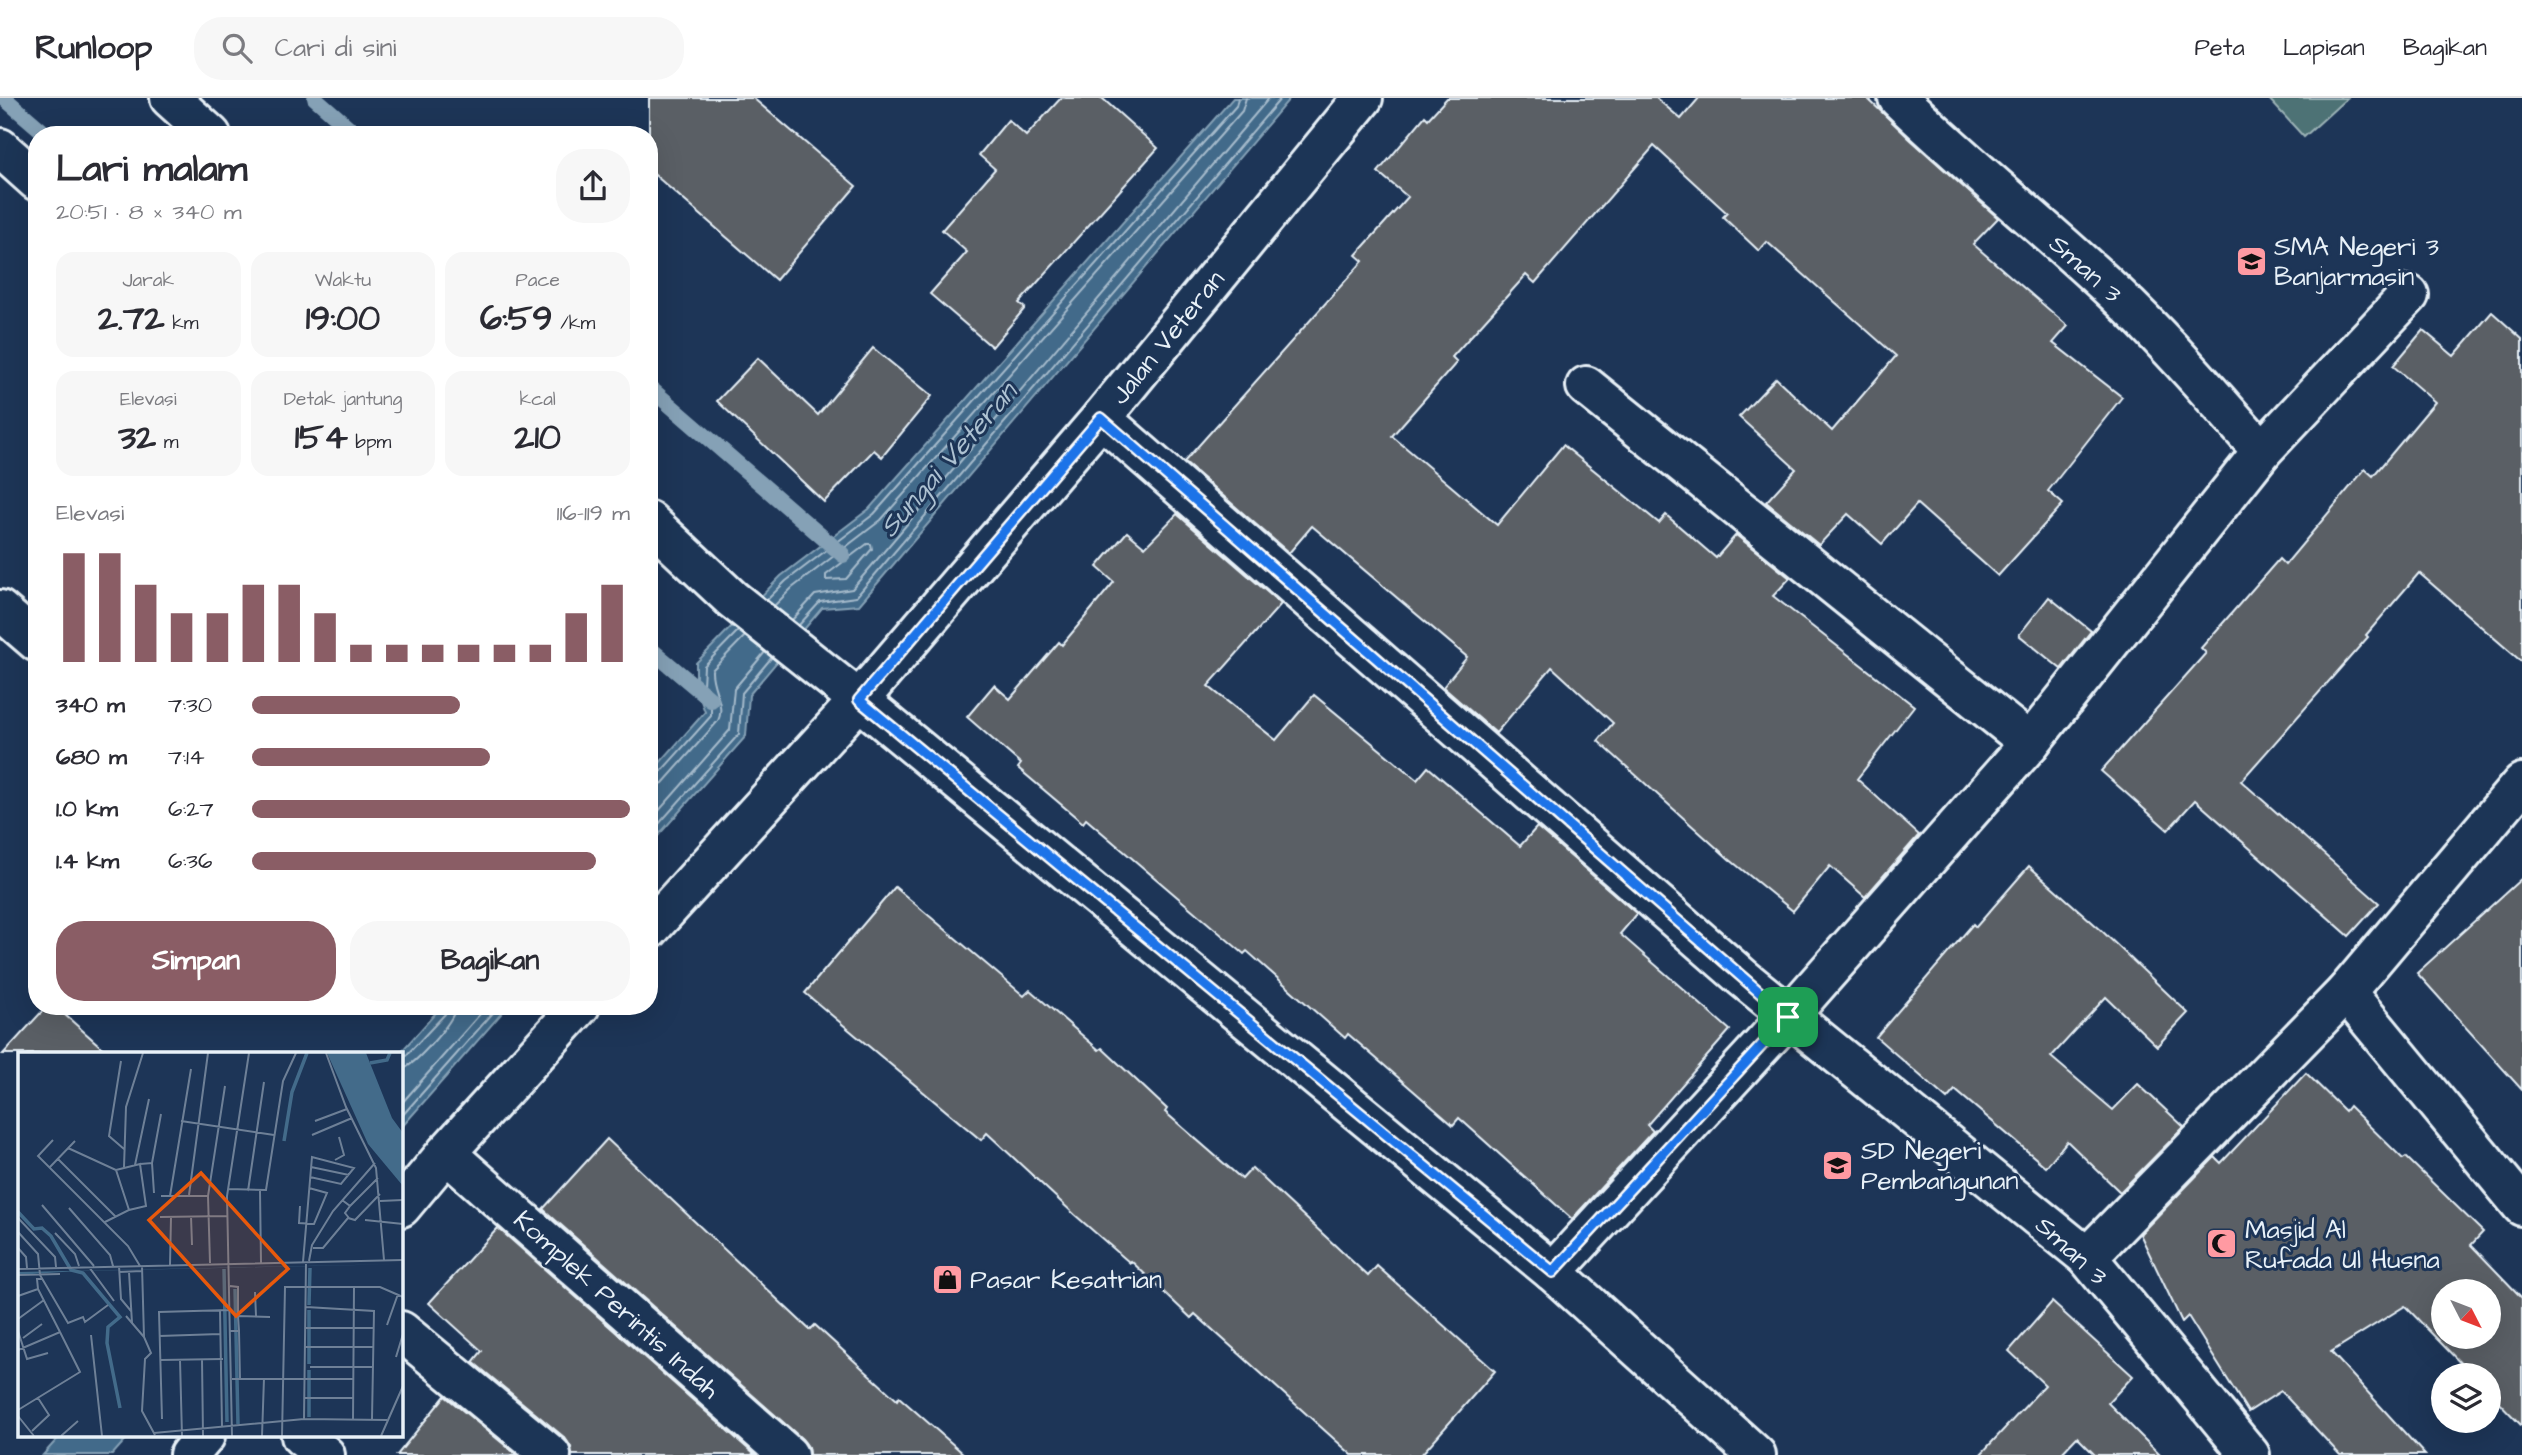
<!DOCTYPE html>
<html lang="id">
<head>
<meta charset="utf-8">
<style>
	body { margin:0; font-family:"Architects Daughter",sans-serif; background:#f7f7f7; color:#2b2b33; height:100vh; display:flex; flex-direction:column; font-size:26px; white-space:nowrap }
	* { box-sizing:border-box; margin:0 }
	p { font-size:23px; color:#7c7c81 }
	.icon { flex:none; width:38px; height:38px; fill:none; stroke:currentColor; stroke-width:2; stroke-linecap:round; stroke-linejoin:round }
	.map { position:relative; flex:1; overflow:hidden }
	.panel { position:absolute; left:28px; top:28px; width:630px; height:889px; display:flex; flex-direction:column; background:#fff; border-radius:28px; box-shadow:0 7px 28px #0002 }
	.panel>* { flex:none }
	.needle { width:46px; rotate:132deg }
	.tools { position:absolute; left:2431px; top:1181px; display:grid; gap:14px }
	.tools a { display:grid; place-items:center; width:70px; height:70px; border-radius:50%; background:#fff; box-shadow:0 7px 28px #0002; font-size:35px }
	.pin { position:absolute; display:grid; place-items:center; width:60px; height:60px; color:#fff; margin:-30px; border-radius:14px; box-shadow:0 4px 10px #0006 }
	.round { display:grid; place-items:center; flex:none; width:74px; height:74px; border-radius:28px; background:#f7f7f7 }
	.headline { display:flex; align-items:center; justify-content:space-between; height:119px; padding:0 28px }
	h1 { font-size:38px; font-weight:700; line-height:52px }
	.stats { display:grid; grid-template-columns:repeat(3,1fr); gap:10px; height:119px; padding:7px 28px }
	.stats div { display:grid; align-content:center; border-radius:18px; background:#f7f7f7; text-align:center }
	.stats b { font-size:35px; font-weight:700 }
	.stats small { font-size:19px; font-weight:400 }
	.stats p { font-size:19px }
	.chart { height:196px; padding:14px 28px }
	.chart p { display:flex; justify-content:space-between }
	.chart svg { width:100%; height:126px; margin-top:7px; stroke:#8a5d65; stroke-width:6 }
	.action { display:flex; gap:14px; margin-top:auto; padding:14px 28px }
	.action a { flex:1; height:80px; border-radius:28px; background:#8a5d65; color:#fff; font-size:28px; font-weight:700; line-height:80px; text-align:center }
	.action a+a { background:#f7f7f7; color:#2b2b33 }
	ul { padding:0 28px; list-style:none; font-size:23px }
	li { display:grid; grid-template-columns:112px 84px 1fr; align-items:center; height:52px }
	li i { height:18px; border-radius:9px; background:#8a5d65 }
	header { display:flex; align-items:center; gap:42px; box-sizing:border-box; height:98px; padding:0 35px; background:#fff; border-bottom:2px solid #e1e1e2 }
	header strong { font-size:33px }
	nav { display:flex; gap:38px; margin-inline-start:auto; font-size:24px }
	.search { width:490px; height:63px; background:#f7f7f7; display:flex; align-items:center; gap:18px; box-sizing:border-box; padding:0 24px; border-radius:28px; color:#7c7c81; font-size:26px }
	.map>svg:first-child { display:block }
	.green { fill:#4e7274; stroke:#9bb2b6; stroke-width:2 }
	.water { fill:#436b8a; stroke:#85a1b6; stroke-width:2 }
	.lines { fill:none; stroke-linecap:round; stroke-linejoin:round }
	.shore { stroke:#a6bbcc; stroke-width:2 }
	.stream { stroke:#85a1b6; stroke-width:16 }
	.building { fill:#5a5f65; stroke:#e8f1f8; stroke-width:2; fill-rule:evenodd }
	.minor-casing { stroke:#e8f1f8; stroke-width:44 }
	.major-casing { stroke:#e8f1f8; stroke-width:44 }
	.minor { stroke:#1d3557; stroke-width:38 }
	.major { stroke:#1d3557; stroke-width:38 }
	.route-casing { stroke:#fff; stroke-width:14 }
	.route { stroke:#1a73e8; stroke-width:9 }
	.labels { text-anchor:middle; stroke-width:6; stroke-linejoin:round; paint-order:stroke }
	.poi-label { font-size:26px; fill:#e8f1f8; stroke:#1d3557; text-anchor:start }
	.street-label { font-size:26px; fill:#e8f1f8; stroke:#1d3557 }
	.water-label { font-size:28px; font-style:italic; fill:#aec2d2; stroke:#1d3557 }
	.inset-river { fill:none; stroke:#436b8a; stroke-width:3.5 }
	.inset-road { fill:none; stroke:#6e8097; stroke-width:2 }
	.view { fill:#e8590c; fill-opacity:0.15; stroke:#e8590c; stroke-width:3.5 }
	.inset-edge { fill:none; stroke:#e8f1f8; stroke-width:3.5 }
</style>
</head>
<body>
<header>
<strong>Runloop</strong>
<div class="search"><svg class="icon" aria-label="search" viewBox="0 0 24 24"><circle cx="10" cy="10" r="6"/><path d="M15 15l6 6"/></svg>Cari di sini</div>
<nav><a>Peta</a><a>Lapisan</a><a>Bagikan</a></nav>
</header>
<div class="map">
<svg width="2522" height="1357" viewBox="0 0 2522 1357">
	<rect width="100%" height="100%" fill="#1d3557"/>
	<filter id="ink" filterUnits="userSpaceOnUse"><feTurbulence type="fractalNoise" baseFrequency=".0143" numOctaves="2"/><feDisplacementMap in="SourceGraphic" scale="14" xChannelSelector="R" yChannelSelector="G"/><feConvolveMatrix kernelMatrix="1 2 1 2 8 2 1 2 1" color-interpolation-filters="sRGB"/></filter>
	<g filter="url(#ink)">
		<!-- green -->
		<path class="green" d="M 2268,0 L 2347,0 L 2304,39 Z"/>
		<!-- water -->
		<g class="water">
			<path d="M 1233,0 L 1290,0 L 859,507 L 822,510 L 749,597 L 746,638 L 649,748 L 649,677 L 705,614 L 696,589 L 696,565 L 781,478 L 869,411 Z"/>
			<path d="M 442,908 L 508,908 L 401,1030 L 399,956 Z"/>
			<path d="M 60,1338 L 129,1338 L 112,1357 L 43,1357 Z"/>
		</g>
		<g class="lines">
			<!-- shore -->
			<g class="shore">
				<path d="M 867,446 L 871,446 L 872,451 L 846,481 L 826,482 L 826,477 Z"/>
				<path d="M 767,502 L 786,483 L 874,416 L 1236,8 L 1238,0"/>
				<path d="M 774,508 L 792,490 L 881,422 L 1242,13 L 1246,0"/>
				<path d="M 792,522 L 815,497 L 852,491 L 1269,0"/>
				<path d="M 799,527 L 820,504 L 856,499 L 1281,0"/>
				<path d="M 649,681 L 657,678 L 711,618 L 711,605 L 703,587 L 704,568 L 738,533"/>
				<path d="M 649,690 L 663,685 L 718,623 C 726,606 711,590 712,572 L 745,538"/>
				<path d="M 649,724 L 730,632 L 734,591 L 765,554"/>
				<path d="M 649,737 L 739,636 L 742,595 L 772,559"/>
				<path d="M 401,963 L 445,916 L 447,908"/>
				<path d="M 401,972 C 415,967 455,923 456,908"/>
				<path d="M 401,1006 L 487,908"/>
				<path d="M 401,1019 L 499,908"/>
			</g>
			<!-- stream -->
			<g class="stream">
				<path d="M 4,0 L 47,37"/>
				<path d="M 315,0 L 357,37"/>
				<path d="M 649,289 L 843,457"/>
				<path d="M 649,550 L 711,602"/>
			</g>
		</g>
		<!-- building -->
		<g class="building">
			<path d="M 649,0 L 753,0 L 856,88 L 776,182 L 649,72 Z"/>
			<path d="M 1061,0 L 1102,0 L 1158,50 L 1019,205 L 1025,210 L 992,249 L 930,196 L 967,154 L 942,132 L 995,71 L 979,57 L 1008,22 L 1026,38 Z"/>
			<path d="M 1447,0 L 1656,0 L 1681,21 L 1699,0 L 1867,0 L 1910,41 L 1998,120 L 1973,146 L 2068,228 L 2053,245 L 2122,299 L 2048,393 L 2063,406 L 1998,478 L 1917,406 L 1882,446 L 1848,416 L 1819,447 L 1766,404 L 1796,371 L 1739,319 L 1776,280 L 1832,333 L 1896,258 L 1767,144 L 1759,153 L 1723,119 L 1727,115 L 1654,48 L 1535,185 L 1526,177 L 1452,259 L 1457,264 L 1392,338 L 1497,427 L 1563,347 L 1659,425 L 1666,417 L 1716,460 L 1736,437 L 1790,480 L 1773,498 L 1914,608 L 1857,681 L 1919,737 L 1865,799 L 1830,768 L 1793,813 L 1729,761 L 1598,643 L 1613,625 L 1552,569 L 1496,635 L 1443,589 L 1467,559 L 1312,428 L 1289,455 L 1184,364 L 1363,163 L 1356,157 L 1408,99 L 1378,74 L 1425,18 L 1428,21 Z"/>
			<path d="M 2492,214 L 2522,241 L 2522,564 L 2419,475 L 2366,537 L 2368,539 L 2241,683 L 2379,805 L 2349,838 L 2195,702 L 2168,732 L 2101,673 L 2206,555 L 2201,550 L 2279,461 L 2285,467 L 2365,371 L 2373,378 L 2435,304 L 2393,268 L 2423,232 L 2454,258 Z"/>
			<path d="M 873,250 L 932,298 L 882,359 L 874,352 L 824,404 L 717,303 L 758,260 L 818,317 Z"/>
			<path d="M 1177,416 L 1281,506 L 1208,588 L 1276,642 L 1314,597 L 1417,682 L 1428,669 L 1520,748 L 1537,729 L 1637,816 L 1620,836 L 1730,932 L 1647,1027 L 1653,1033 L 1572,1121 L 1459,1020 L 1453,1027 L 1348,936 L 1345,940 L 1247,853 L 1244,856 L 1086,721 L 1083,725 L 1018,670 L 1021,666 L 967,619 L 994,587 L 1010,601 L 1059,544 L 1062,547 L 1114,484 L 1097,469 L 1127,434 L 1145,449 Z"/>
			<path d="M 2049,499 L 2091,533 L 2061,571 L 2019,537 Z"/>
			<path d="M 2029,768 L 2101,832 L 2188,915 L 2157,948 L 2106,899 L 2051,959 L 2113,1012 L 2138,986 L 2184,1029 L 2120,1094 L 2067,1043 L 2046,1069 L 1955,992 L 1947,1001 L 1876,939 L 1973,826 L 1976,829 Z"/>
			<path d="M 2522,780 L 2522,992 L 2417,875 Z"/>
			<path d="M 895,789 L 1024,898 L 1030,892 L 1099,952 L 1102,950 L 1167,1011 L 1165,1014 L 1242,1081 L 1252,1070 L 1368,1178 L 1377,1168 L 1495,1273 L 1421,1357 L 1352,1357 L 1195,1216 L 1191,1220 L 1131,1163 L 1130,1165 L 1075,1117 L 987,1035 L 981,1042 L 805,895 Z"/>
			<path d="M 47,908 L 55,908 L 109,956 L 3,956 Z"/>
			<path d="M 2306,975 L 2345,1013 L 2349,1008 L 2403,1061 L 2406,1059 L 2483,1134 L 2471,1147 L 2522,1200 L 2522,1328 L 2488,1293 L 2488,1278 L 2473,1278 L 2405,1208 L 2331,1254 L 2425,1357 L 2340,1357 L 2281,1293 L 2248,1314 L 2188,1218 L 2182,1224 L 2140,1136 L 2215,1059 L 2221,1065 ZM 2443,1194 L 2488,1194 L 2488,1239 L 2443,1239 Z"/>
			<path d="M 607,1041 L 810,1232 L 815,1227 L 897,1302 L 899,1299 L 965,1357 L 809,1357 L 808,1349 L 802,1341 L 543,1111 Z"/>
			<path d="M 498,1130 L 755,1357 L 572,1357 L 571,1349 L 565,1340 L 473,1264 L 482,1253 L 429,1205 Z"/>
			<path d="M 2052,1204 L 2133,1278 L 2108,1305 L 2160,1357 L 2095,1357 L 2077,1339 L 2060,1357 L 1980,1357 L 2045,1287 L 2009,1253 Z"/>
			<path d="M 445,1298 L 517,1357 L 397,1357 Z"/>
		</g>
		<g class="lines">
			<defs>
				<g id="minor">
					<path d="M 1898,0 C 1968,68 2045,129 2116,196 C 2168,245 2214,300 2262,353"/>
					<path d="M 0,50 L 37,83"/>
					<path d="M 1586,288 L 2030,645"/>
					<path d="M 1101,320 L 1743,880 L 2087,1159 L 2250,1357"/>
					<path d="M 0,512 L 37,544"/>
					<path d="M 2346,894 L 2522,1108"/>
					<path d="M 446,1055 L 788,1357"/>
					<path d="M 2087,1159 L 2346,894 L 2522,685"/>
					<path d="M 1553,1174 L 1788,919 L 2030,645 L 2262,353 L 2409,197"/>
					<path d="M 401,1233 L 551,1357"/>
					<path d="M 301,1338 L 325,1357"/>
				</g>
				<g id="major">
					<path d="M 170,0 L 211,37"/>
					<path d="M 649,423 L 732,501 L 859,602 L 1553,1174 L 1756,1357"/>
					<path d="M 649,832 L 859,602 L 1101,320 L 1363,0"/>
					<path d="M 401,1109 L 446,1055 L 580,908"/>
					<path d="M 189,1357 L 205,1338"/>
				</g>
			</defs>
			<!-- minor casing -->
			<use href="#minor" class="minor-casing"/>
			<!-- major casing -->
			<use href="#major" class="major-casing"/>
			<!-- minor -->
			<use href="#minor" class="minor"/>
			<!-- major -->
			<use href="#major" class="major"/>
		</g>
	</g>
	<g class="lines" filter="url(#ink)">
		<defs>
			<path id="route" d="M 1101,320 L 1788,919 L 1553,1174 L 859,602 Z"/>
		</defs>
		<!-- route casing -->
		<use href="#route" class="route-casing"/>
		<!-- route -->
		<use href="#route" class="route"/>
	</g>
	<!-- icons -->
	<defs>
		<symbol id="school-square" viewBox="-11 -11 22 22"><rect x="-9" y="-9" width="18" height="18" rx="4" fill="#ff9aa2" stroke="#1d3557"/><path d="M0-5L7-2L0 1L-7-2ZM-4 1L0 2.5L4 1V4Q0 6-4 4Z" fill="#111"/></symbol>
		<symbol id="mosque-square" viewBox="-11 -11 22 22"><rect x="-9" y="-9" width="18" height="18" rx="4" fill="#ff9aa2" stroke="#1d3557"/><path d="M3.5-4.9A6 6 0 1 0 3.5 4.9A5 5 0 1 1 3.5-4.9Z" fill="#111"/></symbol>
		<symbol id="shop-square" viewBox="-11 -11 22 22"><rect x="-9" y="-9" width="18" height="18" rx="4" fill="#ff9aa2" stroke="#1d3557"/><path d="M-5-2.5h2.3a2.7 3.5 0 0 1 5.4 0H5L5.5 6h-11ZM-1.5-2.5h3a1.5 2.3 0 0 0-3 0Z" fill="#111"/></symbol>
	</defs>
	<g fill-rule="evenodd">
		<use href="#school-square" x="2234" y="146" width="35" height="35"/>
		<use href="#school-square" x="1820" y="1050" width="35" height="35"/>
		<use href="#mosque-square" x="2204" y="1128" width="35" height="35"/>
		<use href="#shop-square" x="930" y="1164" width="35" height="35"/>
	</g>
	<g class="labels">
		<!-- poi labels -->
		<g class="poi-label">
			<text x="2274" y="157">SMA Negeri 3<tspan x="2274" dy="30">Banjarmasin</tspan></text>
			<text x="1861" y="1061">SD Negeri<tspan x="1861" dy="30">Pembangunan</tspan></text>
			<text x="2245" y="1140">Masjid Al<tspan x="2245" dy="30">Rufada Ul Husna</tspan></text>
			<text x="970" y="1190">Pasar Kesatrian</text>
		</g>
		<!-- street labels -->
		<g class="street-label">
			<text transform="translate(2086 170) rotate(42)" y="9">Sman 3</text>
			<text transform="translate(1167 239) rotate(-51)" y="9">Jalan Veteran</text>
			<text transform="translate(2072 1152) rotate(43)" y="9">Sman 3</text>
			<text transform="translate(617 1206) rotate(42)" y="9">Komplek Perintis Indah</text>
		</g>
		<!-- water labels -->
		<g class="water-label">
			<text transform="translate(947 361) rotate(-49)" y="10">Sungai Veteran</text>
		</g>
	</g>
	<!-- overview -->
	<g transform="translate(18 954)">
		<rect width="385" height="385" fill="#1d3557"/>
		<path d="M 309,1 L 348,1 L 374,66 L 385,81 L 385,134 L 350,92 ZM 385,212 L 59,219 L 0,223 L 0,220 Z" fill="#436b8a"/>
		<path class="inset-river" d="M 352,11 L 369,8 L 372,1M 266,89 L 274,40 L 289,1M 0,160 L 16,177 L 24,176 L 33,184 L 53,218 L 65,221 L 102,265 L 90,275 L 89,291 L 102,356M 206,217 L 209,370M 217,237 L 220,372M 291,253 L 292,216M 291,312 L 291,258M 291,365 L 291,318"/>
		<path class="inset-road" d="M 308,1 L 328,55 L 358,116 L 366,208M 103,9 L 91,84 L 106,97M 163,69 L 256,83M 297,69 L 329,57M 294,83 L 334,66M 35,88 L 20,104 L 110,194 L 122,214M 50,96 L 98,118 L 111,158 L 87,170M 40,107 L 97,164M 317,108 L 326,103 L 321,85M 134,111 L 143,62M 122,112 L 134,111 L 136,141M 117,113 L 131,47M 106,115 L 108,55 L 125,1M 293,115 L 331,123M 31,116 L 57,89M 98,118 L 122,112 L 128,154 L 111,158M 210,137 L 248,138 L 265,29 L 278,1M 230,139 L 246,30M 242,139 L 243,211M 171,143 L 190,1M 143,144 L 190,144M 152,144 L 173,17M 324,148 L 332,154 L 327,161 L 331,166M 362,149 L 385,148M 24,153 L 76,214M 282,154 L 281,171 L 296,172 L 309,141 L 291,136M 332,154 L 360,126M 51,156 L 92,203 L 95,214M 173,164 L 174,193M 142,165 L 209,164M 0,166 L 37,205 L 38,215M 347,168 L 385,172M 0,180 L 20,202 L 22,223 L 50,271 L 65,265 L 67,270 L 90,253M 37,181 L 57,202 L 61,214M 0,196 L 8,205 L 9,216M 295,196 L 305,196 L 330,166 L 337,168 L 362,142M 291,209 L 294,193 L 315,159 L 357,111M 285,210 L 294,105 L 336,116 L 323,132 L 292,125M 192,211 L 190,144 L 207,34M 152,213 L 153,165M 101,214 L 103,247 L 113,259M 124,214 L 126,285 L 133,301 L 127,307 L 124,359 L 137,383M 71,215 L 96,249M 0,217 L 385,208M 101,220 L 124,219M 111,220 L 114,271M 0,223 L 42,222M 25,227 L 19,227 L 20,237 L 42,280M 212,234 L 220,235 L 220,264M 266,235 L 362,235 L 385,245M 237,240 L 238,264M 0,244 L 20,237M 288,255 L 356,259 L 354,367M 202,258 L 204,375M 108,264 L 126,285M 0,267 L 26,248M 369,273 L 380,242M 287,276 L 356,276M 0,279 L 9,307 L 30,301M 212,279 L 221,279 L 222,327M 221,279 L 220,264 L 252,265M 73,283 L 84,384M 141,284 L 202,282M 5,286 L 24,272M 287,295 L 356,295M 0,298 L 42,280 L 62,320 L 0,358M 378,305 L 385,282M 184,307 L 185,384M 142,308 L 205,307M 162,308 L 164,384M 292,315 L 355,315M 214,327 L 335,327M 287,346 L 336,346M 0,364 L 16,384M 144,367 L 141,260 L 211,258M 286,367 L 288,210M 335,368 L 336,235M 14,379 L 31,363 L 20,346M 136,381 L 286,367 L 369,368M 43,384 L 60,369M 214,384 L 209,144 L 231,1M 244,384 L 246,326M 264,384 L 267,235M 363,384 L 385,334"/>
		<path class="view" d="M 183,121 L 270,217 L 218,264 L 131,168 Z"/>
		<rect width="385" height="385" class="inset-edge"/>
	</g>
</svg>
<div class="tools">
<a><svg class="needle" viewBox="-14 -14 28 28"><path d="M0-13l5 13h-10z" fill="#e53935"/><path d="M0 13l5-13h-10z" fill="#7c7c81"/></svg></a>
<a><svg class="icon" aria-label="layers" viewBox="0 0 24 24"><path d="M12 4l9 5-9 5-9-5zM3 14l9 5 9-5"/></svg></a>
</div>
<div class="pin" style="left:1788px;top:919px;background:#1e9e55"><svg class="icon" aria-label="arrive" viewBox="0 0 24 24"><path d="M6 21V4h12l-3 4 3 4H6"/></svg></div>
<section class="panel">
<div class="headline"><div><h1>Lari malam</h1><p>20:51 · 8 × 340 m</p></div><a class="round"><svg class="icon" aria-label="share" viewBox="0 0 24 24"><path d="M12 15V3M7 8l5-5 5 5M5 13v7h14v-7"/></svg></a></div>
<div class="stats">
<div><p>Jarak</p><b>2.72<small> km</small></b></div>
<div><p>Waktu</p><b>19:00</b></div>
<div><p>Pace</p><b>6:59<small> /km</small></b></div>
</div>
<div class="stats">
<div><p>Elevasi</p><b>32<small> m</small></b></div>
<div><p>Detak jantung</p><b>154<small> bpm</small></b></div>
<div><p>kcal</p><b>210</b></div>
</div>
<div class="chart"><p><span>Elevasi</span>116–119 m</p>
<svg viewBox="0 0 160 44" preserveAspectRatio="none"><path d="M5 44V6M15 44V6M25 44V17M35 44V27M45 44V27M55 44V17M65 44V17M75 44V27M85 44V38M95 44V38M105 44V38M115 44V38M125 44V38M135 44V38M145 44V27M155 44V17"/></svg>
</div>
<ul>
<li><b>340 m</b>7:30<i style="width:55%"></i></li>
<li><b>680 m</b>7:14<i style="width:63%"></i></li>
<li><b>1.0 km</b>6:27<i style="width:100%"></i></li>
<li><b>1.4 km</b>6:36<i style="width:91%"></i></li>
</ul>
<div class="action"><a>Simpan</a><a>Bagikan</a></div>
</section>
</div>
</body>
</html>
